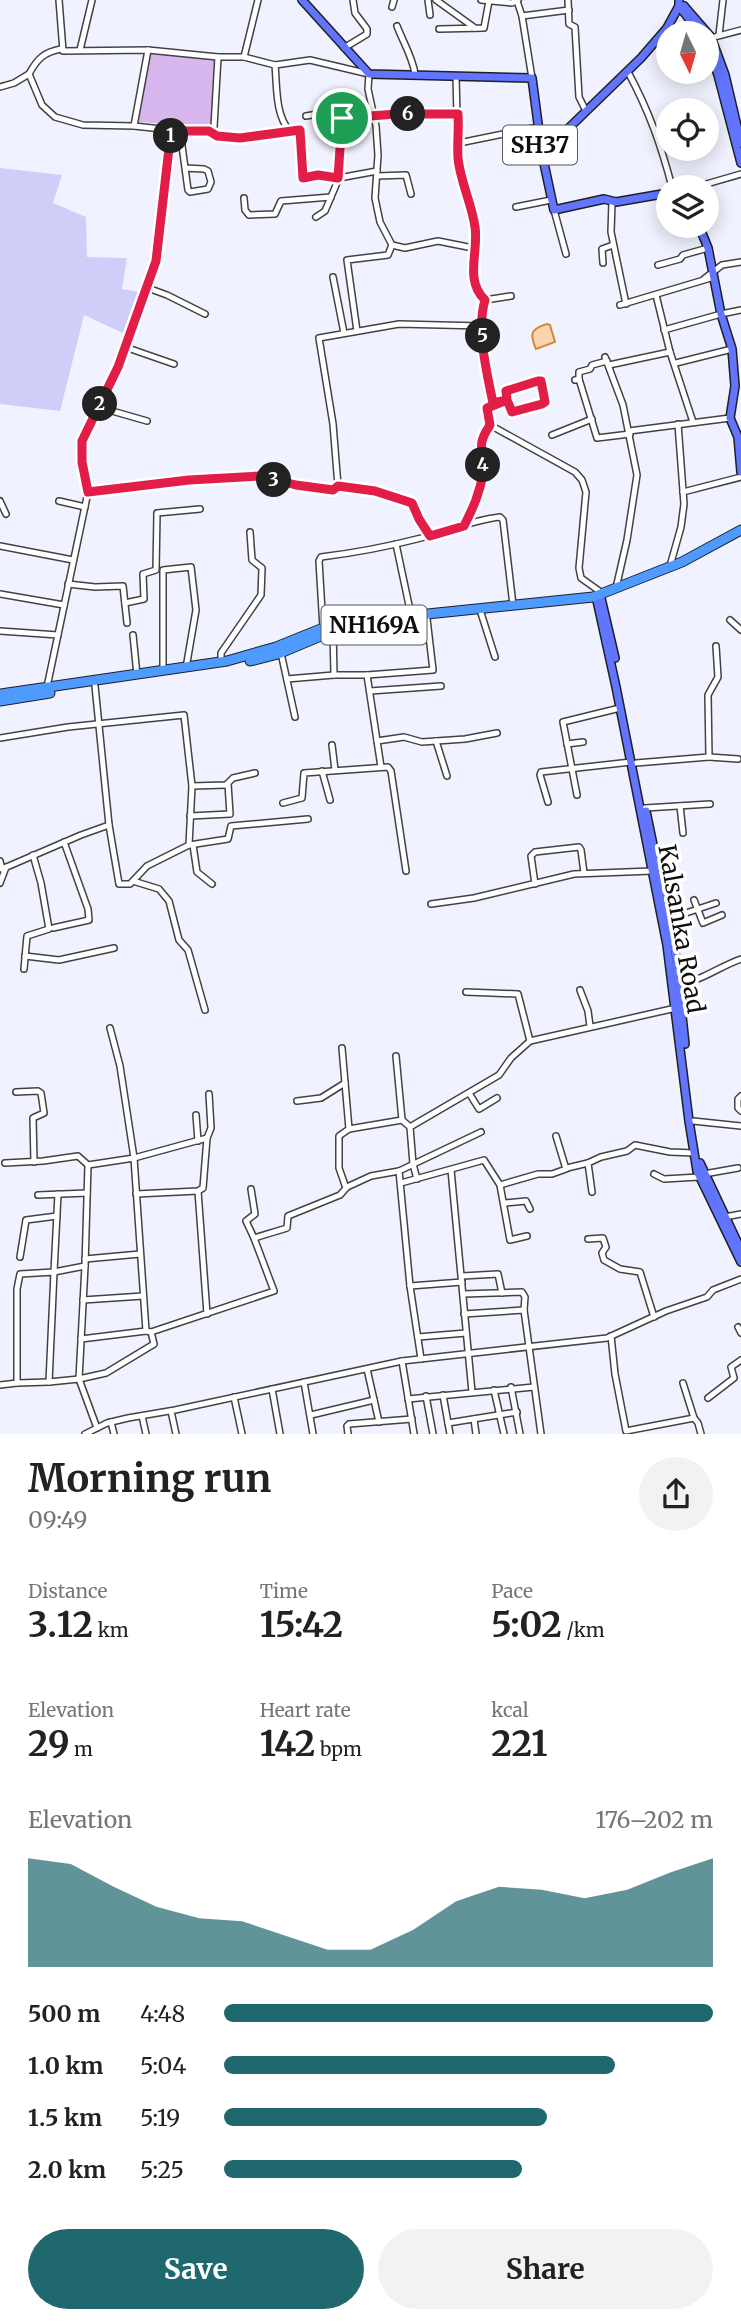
<!DOCTYPE html>
<html lang="en">
<head>
<meta charset="utf-8">
<style>
	body { margin:0; font-family:Merriweather,serif; background:#f2f2f2; color:#222; height:100vh; display:flex; flex-direction:column; font-size:26px; white-space:nowrap }
	* { box-sizing:border-box; margin:0 }
	p { font-size:23px; color:#767676 }
	.icon { flex:none; width:38px; height:38px; fill:none; stroke:currentColor; stroke-width:2; stroke-linecap:round; stroke-linejoin:round }
	.map { position:relative; height:1434px; overflow:hidden }
	.drawer { display:flex; flex-direction:column; background:#fff; flex:1 }
	.drawer>* { flex:none }
	.needle { width:46px; rotate:175deg }
	.fabs { position:absolute; left:656px; top:21px; display:grid; gap:14px }
	.fabs a { display:grid; place-items:center; width:63px; height:63px; border-radius:50%; background:#fff; box-shadow:0 4px 18px #0003; font-size:35px }
	.pin { position:absolute; display:grid; place-items:center; width:60px; height:60px; color:#fff; margin:-30px; border:4px solid #fff; border-radius:50%; box-shadow:0 2px 7px #0007 }
	.km { position:absolute; width:35px; height:35px; margin:-18px; border-radius:50%; background:#222; color:#fff; font-size:19px; line-height:35px; text-align:center }
	.round { display:grid; place-items:center; flex:none; width:74px; height:74px; border-radius:37px; background:#f2f2f2 }
	.head { display:flex; align-items:center; justify-content:space-between; height:119px; padding:0 28px }
	h1 { font-size:38px; font-weight:700; line-height:52px }
	.figures { display:grid; grid-template-columns:repeat(3,1fr); gap:10px; height:119px; padding:7px 28px }
	.figures div { display:grid; align-content:center }
	.figures b { font-size:35px; font-weight:700 }
	.figures small { font-size:19px; font-weight:400 }
	.figures p { font-size:19px }
	.chart { height:196px; padding:14px 28px }
	.chart p { display:flex; justify-content:space-between }
	.chart svg { width:100%; height:126px; margin-top:7px; fill:#1f686e; opacity:.7 }
	.primary-button { display:flex; gap:14px; margin-top:auto; padding:14px 28px }
	.primary-button a { flex:1; height:80px; border-radius:42px; background:#1f686e; color:#fff; font-size:28px; font-weight:700; line-height:80px; text-align:center }
	.primary-button a+a { background:#f2f2f2; color:#222 }
	ul { padding:0 28px; list-style:none; font-size:23px }
	li { display:grid; grid-template-columns:112px 84px 1fr; align-items:center; height:52px }
	li i { height:18px; border-radius:9px; background:#1f686e }
	.map>svg:first-child { display:block }
	.farmland { fill:#cfcef8 }
	.green { fill:#d7b7ed }
	.water { fill:#fbd5b1; stroke:#d78832; stroke-width:2 }
	.lines { fill:none; stroke-linecap:round; stroke-linejoin:round }
	.minor-casing { stroke:#424242; stroke-width:8 }
	.major-casing { stroke:#202020; stroke-width:10 }
	.highway-casing { stroke:#202020; stroke-width:11 }
	.minor { stroke:#fff; stroke-width:5 }
	.major { stroke:#6175ff; stroke-width:7 }
	.highway { stroke:#4f9aff; stroke-width:9 }
	.route-casing { stroke:#fff; stroke-width:14 }
	.route { stroke:#e11d48; stroke-width:9 }
	.labels { text-anchor:middle; stroke-width:7; stroke-linejoin:round; paint-order:stroke }
	.shield { fill:#fff; stroke:#575757; stroke-width:2 }
	.shield-label { font-size:23px; font-weight:bold; fill:#0f0f0f }
	.street-label { font-size:24px; fill:#0f0f0f; stroke:#fff }
</style>
</head>
<body>
<div class="map">
<svg width="741" height="1434" viewBox="0 0 741 1434">
	<rect width="100%" height="100%" fill="#f1f2ff"/>
	<!-- farmland -->
	<path class="farmland" d="M 0,168 L 62,175 L 53,203 L 86,217 L 87,257 L 127,258 L 122,289 L 139,292 L 125,334 L 84,315 L 60,411 L 0,404 Z"/>
	<!-- green -->
	<path class="green" d="M 153,49 L 211,57 L 215,61 L 211,126 L 208,127 L 139,122 L 137,120 L 149,53 Z"/>
	<!-- water -->
	<path class="water" d="M 547,324 L 550,325 L 555,342 L 536,349 C 529,333 531,329 547,324 Z"/>
	<g class="lines">
		<defs>
			<g id="minor">
				<path d="M 59,0 L 63,51 L 148,50 L 218,57"/>
				<path d="M 428,0 L 430,15"/>
				<path d="M 436,0 L 475,28"/>
				<path d="M 481,0 L 512,3 L 518,0"/>
				<path d="M 568,0 L 569,24 L 575,27 L 579,97 L 586,111"/>
				<path d="M 517,1 L 522,16 L 532,78"/>
				<path d="M 392,7 L 394,0"/>
				<path d="M 522,16 L 569,10"/>
				<path d="M 397,26 C 403,42 413,58 415,74"/>
				<path d="M 439,29 L 484,28 L 489,1"/>
				<path d="M 681,33 L 697,30"/>
				<path d="M 719,35 L 723,0"/>
				<path d="M 707,39 L 741,30"/>
				<path d="M 344,48 L 367,34 L 367,29 L 355,13 L 353,0"/>
				<path d="M 80,50 L 92,0"/>
				<path d="M 244,57 L 275,65 C 277,85 275,116 290,131 L 300,130 L 303,178 L 318,175 L 339,178 L 377,171"/>
				<path d="M 275,65 L 310,60 L 369,74 L 368,89 L 376,126 L 378,155 L 375,198 L 380,222 L 392,245 L 405,248 L 438,241 L 473,248"/>
				<path d="M 628,72 C 649,111 661,145 672,187"/>
				<path d="M 29,74 C 37,59 44,52 61,49"/>
				<path d="M 456,76 L 458,158 L 474,216 L 476,235 L 473,272 L 479,294 L 485,300"/>
				<path d="M 0,87 L 14,83 L 29,74 L 42,105 L 55,117 L 83,125 L 134,126 L 171,130"/>
				<path d="M 306,116 L 335,111 L 341,115 L 338,178"/>
				<path d="M 342,118 L 397,114 L 459,114"/>
				<path d="M 134,126 L 148,50"/>
				<path d="M 180,131 L 188,190 L 190,192 L 208,189 L 211,182 L 208,171 L 204,169 L 185,168"/>
				<path d="M 209,131 C 232,145 264,135 290,131"/>
				<path d="M 657,131 L 668,127"/>
				<path d="M 459,143 L 538,127"/>
				<path d="M 377,176 L 406,175 L 411,194"/>
				<path d="M 696,187 L 741,174"/>
				<path d="M 244,198 L 245,210 L 249,215 L 275,214 L 281,201 L 331,197"/>
				<path d="M 612,202 L 611,232 L 626,304"/>
				<path d="M 516,207 L 551,200"/>
				<path d="M 554,210 L 566,254"/>
				<path d="M 316,217 L 325,211 L 339,178"/>
				<path d="M 603,263 L 602,249 L 613,245"/>
				<path d="M 658,265 L 680,259 L 683,255 L 708,248"/>
				<path d="M 333,277 L 344,333"/>
				<path d="M 704,279 L 722,265 L 741,262"/>
				<path d="M 145,287 L 167,295 L 205,314"/>
				<path d="M 656,295 L 670,352 L 693,422"/>
				<path d="M 485,300 C 476,332 487,372 493,403 L 487,408 L 490,425 L 575,472 L 582,480 L 586,492 L 579,568 L 581,578 L 602,593"/>
				<path d="M 485,300 L 511,296"/>
				<path d="M 620,305 L 714,277"/>
				<path d="M 664,330 L 721,314 L 741,310"/>
				<path d="M 357,331 L 347,260 L 388,255 L 392,245"/>
				<path d="M 125,347 L 174,364"/>
				<path d="M 605,357 L 623,405 L 637,475 L 627,540 L 616,588"/>
				<path d="M 676,363 L 732,349"/>
				<path d="M 609,365 L 670,352"/>
				<path d="M 579,379 L 579,372 L 590,369 L 592,365 L 607,361"/>
				<path d="M 575,380 L 579,379 L 597,438 L 630,434"/>
				<path d="M 493,403 L 507,400 L 512,412 L 542,404 L 545,402 L 541,381 L 506,391 L 507,400"/>
				<path d="M 98,407 L 147,421"/>
				<path d="M 629,431 L 730,418"/>
				<path d="M 552,435 L 592,419"/>
				<path d="M 338,486 L 333,424 L 319,338 L 399,324 L 482,326"/>
				<path d="M 88,492 L 189,480 L 259,476 L 296,485 L 333,490 L 338,486 L 375,491 L 412,503 L 419,519 L 430,536"/>
				<path d="M 683,492 L 741,477"/>
				<path d="M 0,501 L 6,514"/>
				<path d="M 59,501 L 85,507"/>
				<path d="M 465,524 C 474,507 481,491 483,472 C 485,449 475,448 490,425"/>
				<path d="M 396,544 L 410,610"/>
				<path d="M 0,546 L 73,560"/>
				<path d="M 670,566 L 681,527 L 684,504 L 678,424"/>
				<path d="M 68,584 L 95,587 L 123,586 L 127,623"/>
				<path d="M 0,594 L 64,605"/>
				<path d="M 125,603 L 144,599 L 143,574 L 156,570 L 157,513 L 200,509"/>
				<path d="M 481,613 L 495,657"/>
				<path d="M 730,620 L 741,630"/>
				<path d="M 323,628 L 319,561 L 321,557 C 353,553 386,547 417,539 C 445,532 472,520 500,517 L 503,520 L 513,605"/>
				<path d="M 333,630 L 334,675 L 367,675 L 381,767"/>
				<path d="M 0,631 L 58,635"/>
				<path d="M 133,635 L 137,675"/>
				<path d="M 281,653 L 295,717"/>
				<path d="M 221,662 L 221,653 L 261,595 L 262,568 L 252,560 L 250,532"/>
				<path d="M 163,671 L 163,570 L 191,567 L 196,610 L 186,668"/>
				<path d="M 367,675 L 433,670 L 427,619"/>
				<path d="M 287,679 L 334,675"/>
				<path d="M 47,687 L 88,492 L 87,478 L 82,462 L 82,441 L 118,367 L 156,261 L 171,130 L 209,131 L 214,127 L 218,57 L 244,57 L 258,0"/>
				<path d="M 370,691 L 441,686"/>
				<path d="M 0,738 L 68,727 L 184,715 L 192,786 L 189,845 L 147,866 L 130,884 L 119,884 L 109,825"/>
				<path d="M 377,741 L 404,737 L 422,742 L 465,739 L 497,733"/>
				<path d="M 436,741 L 447,776"/>
				<path d="M 567,744 L 583,742"/>
				<path d="M 332,745 L 335,770"/>
				<path d="M 709,757 L 738,759"/>
				<path d="M 636,763 L 709,757 L 708,695 L 718,677 L 716,646"/>
				<path d="M 322,771 L 330,800"/>
				<path d="M 192,786 L 226,785 L 233,778 L 255,773"/>
				<path d="M 577,795 L 563,722 L 620,708"/>
				<path d="M 548,802 L 540,775 L 541,772 L 631,762"/>
				<path d="M 283,803 L 302,798 L 304,773 L 388,767 L 391,771 L 406,871"/>
				<path d="M 680,806 L 683,833"/>
				<path d="M 645,808 L 710,804"/>
				<path d="M 190,816 L 230,814 L 228,784"/>
				<path d="M 189,845 L 228,839 L 231,826 L 308,819"/>
				<path d="M 193,845 L 197,872 L 212,884"/>
				<path d="M 0,861 L 2,869 L 81,835 L 109,825 L 95,686"/>
				<path d="M 133,881 L 159,889 L 169,901 L 179,940 L 188,950 L 205,1010"/>
				<path d="M 0,883 L 6,867"/>
				<path d="M 535,884 L 531,856 L 535,852 L 579,847 L 581,850 L 584,873"/>
				<path d="M 694,900 L 703,923 L 722,915"/>
				<path d="M 431,904 L 474,898 L 574,874 L 652,871"/>
				<path d="M 668,919 L 716,903"/>
				<path d="M 53,928 L 89,920 L 88,909 L 64,842"/>
				<path d="M 25,956 L 59,960 L 114,948"/>
				<path d="M 24,969 L 27,936 L 49,929 L 41,883 L 33,855"/>
				<path d="M 679,984 C 702,981 720,966 741,959"/>
				<path d="M 580,990 L 588,1011 L 590,1026"/>
				<path d="M 466,992 L 518,994 L 530,1041"/>
				<path d="M 110,1028 L 120,1066 L 134,1158 L 146,1331 L 151,1332"/>
				<path d="M 342,1048 L 349,1129 L 402,1120 L 410,1127"/>
				<path d="M 396,1056 L 402,1120"/>
				<path d="M 16,1092 L 38,1091 L 41,1093 L 44,1113 L 33,1118 L 34,1162"/>
				<path d="M 469,1093 L 479,1109 L 497,1098"/>
				<path d="M 741,1096 L 738,1099 L 738,1108 L 741,1111"/>
				<path d="M 297,1101 L 321,1098 L 345,1083"/>
				<path d="M 196,1115 L 198,1141"/>
				<path d="M 693,1121 L 741,1126"/>
				<path d="M 5,1163 L 43,1161 L 78,1156 L 88,1165"/>
				<path d="M 567,1168 L 588,1163"/>
				<path d="M 451,1170 L 472,1392"/>
				<path d="M 399,1171 L 481,1132"/>
				<path d="M 654,1174 L 664,1179 L 699,1177"/>
				<path d="M 704,1174 L 738,1168"/>
				<path d="M 417,1179 L 413,1164 L 410,1127 L 499,1075 L 511,1058 L 530,1041 L 676,1008"/>
				<path d="M 401,1183 L 484,1160 L 500,1185 L 510,1240 L 527,1236"/>
				<path d="M 500,1185 L 538,1174 L 552,1174 L 566,1169 L 556,1136"/>
				<path d="M 346,1188 L 339,1168 L 339,1136 L 349,1129"/>
				<path d="M 251,1189 L 255,1214 L 246,1221 L 254,1238"/>
				<path d="M 198,1191 L 207,1314"/>
				<path d="M 592,1192 L 588,1163 L 601,1157 L 627,1151 L 635,1145 L 670,1152 L 694,1153"/>
				<path d="M 58,1194 L 54,1272 L 85,1266 L 79,1379 L 106,1373 L 154,1344 L 151,1332 L 274,1291 L 254,1238 L 287,1228 L 288,1216 L 340,1195 L 347,1187 L 371,1176 L 399,1171 L 410,1286 L 421,1359"/>
				<path d="M 136,1194 L 198,1191 L 203,1188 L 207,1138 L 211,1128 L 209,1094"/>
				<path d="M 38,1195 L 87,1193"/>
				<path d="M 505,1203 L 526,1201 L 530,1209"/>
				<path d="M 725,1217 L 741,1214"/>
				<path d="M 588,1239 L 603,1238 L 606,1247 L 602,1253 L 604,1260 L 620,1269 L 640,1272 L 654,1317"/>
				<path d="M 20,1257 L 26,1220 L 57,1216"/>
				<path d="M 85,1259 L 140,1254"/>
				<path d="M 85,1266 L 88,1165 L 134,1158 L 207,1138"/>
				<path d="M 462,1276 L 498,1274 L 502,1293"/>
				<path d="M 410,1286 L 462,1282"/>
				<path d="M 463,1294 L 522,1292 L 525,1297 L 524,1310"/>
				<path d="M 83,1300 L 143,1296"/>
				<path d="M 464,1314 L 524,1310 L 541,1434"/>
				<path d="M 738,1327 L 741,1333"/>
				<path d="M 611,1336 L 615,1374 L 626,1431 L 694,1418 L 698,1423 L 701,1434"/>
				<path d="M 418,1337 L 466,1333"/>
				<path d="M 81,1339 L 146,1331"/>
				<path d="M 402,1361 L 414,1434"/>
				<path d="M 367,1369 L 379,1422"/>
				<path d="M 304,1382 L 313,1434"/>
				<path d="M 17,1383 L 49,1382"/>
				<path d="M 683,1383 L 694,1418"/>
				<path d="M 0,1385 L 17,1383 L 17,1289 L 20,1274 L 54,1272 L 49,1382 L 79,1379 L 97,1428"/>
				<path d="M 511,1387 L 520,1434"/>
				<path d="M 272,1389 L 280,1434"/>
				<path d="M 494,1390 L 504,1434"/>
				<path d="M 443,1395 L 450,1434"/>
				<path d="M 426,1396 L 433,1434"/>
				<path d="M 234,1397 L 242,1434"/>
				<path d="M 708,1398 L 734,1378 L 731,1367 L 741,1360"/>
				<path d="M 408,1399 L 534,1387"/>
				<path d="M 171,1411 L 176,1434"/>
				<path d="M 311,1415 L 374,1400"/>
				<path d="M 142,1416 L 146,1434"/>
				<path d="M 474,1419 L 476,1434"/>
				<path d="M 111,1422 L 114,1434"/>
				<path d="M 448,1423 L 517,1412"/>
				<path d="M 85,1434 L 107,1423 L 128,1418 L 175,1410 L 402,1361 L 607,1338 L 666,1311 L 707,1297 L 713,1290 L 741,1279"/>
				<path d="M 348,1434 L 347,1426 L 349,1424 L 412,1419"/>
			</g>
			<g id="major">
				<path d="M 302,0 L 369,74 L 532,78 L 542,154 L 554,210 L 604,199 L 616,202 L 668,193"/>
				<path d="M 679,0 L 679,6 L 700,33"/>
				<path d="M 684,6 L 711,37 L 725,75 L 741,143"/>
				<path d="M 707,45 L 718,75 L 741,163"/>
				<path d="M 542,154 L 641,58 L 667,28 L 679,6 L 684,6"/>
				<path d="M 699,226 L 708,248 L 721,314 L 732,349 L 735,386 L 730,418 L 738,437 L 741,472"/>
				<path d="M 600,594 L 615,658"/>
				<path d="M 596,596 L 616,687 L 667,945 L 689,1121 L 697,1171 L 741,1262"/>
				<path d="M 646,811 L 675,951 L 685,1044"/>
				<path d="M 700,1163 L 741,1250"/>
			</g>
			<g id="highway">
				<path d="M 250,661 L 278,654 L 335,630"/>
				<path d="M 0,694 L 227,661 L 276,647 L 323,628 L 340,623 L 593,597 L 682,562 L 741,530"/>
				<path d="M 0,701 L 50,693"/>
			</g>
		</defs>
		<!-- minor casing -->
		<use href="#minor" class="minor-casing"/>
		<!-- major casing -->
		<use href="#major" class="major-casing"/>
		<!-- highway casing -->
		<use href="#highway" class="highway-casing"/>
		<!-- minor -->
		<use href="#minor" class="minor"/>
		<!-- major -->
		<use href="#major" class="major"/>
		<!-- highway -->
		<use href="#highway" class="highway"/>
	</g>
	<g class="lines">
		<defs>
			<path id="route" d="M 342,118 L 338,178 L 318,175 L 303,178 L 300,130 L 240,138 L 217,136 L 209,131 L 171,131 L 156,261 L 118,367 L 82,441 L 82,462 L 88,492 L 189,480 L 259,476 L 296,485 L 333,490 L 338,486 L 375,491 L 412,503 L 419,519 L 430,536 L 464,526 C 473,508 480,493 483,473 C 486,449 474,449 490,425 L 487,408 L 507,400 L 512,412 L 542,404 L 545,402 L 541,381 L 538,381 L 506,391 L 507,400 L 493,403 C 487,373 476,330 485,300 C 464,280 479,252 475,227 C 472,204 460,181 458,158 C 457,143 459,128 458,114 L 397,114 L 342,118"/>
		</defs>
		<!-- route casing -->
		<use href="#route" class="route-casing"/>
		<!-- route -->
		<use href="#route" class="route"/>
	</g>
	<g class="labels">
		<!-- shield labels -->
		<g class="shield">
			<rect x="503" y="125.5" width="74" height="39" rx="5"/>
			<rect x="321.5" y="605.5" width="105" height="39" rx="5"/>
		</g>
		<g class="shield-label">
			<text x="540" y="153">SH37</text>
			<text x="374" y="633">NH169A</text>
		</g>
		<!-- street labels -->
		<g class="street-label">
			<text transform="translate(681 929) rotate(80)" y="8">Kalsanka Road</text>
		</g>
	</g>
</svg>
<div class="fabs">
<a><svg class="needle" viewBox="-14 -14 28 28"><path d="M0-13l5 13h-10z" fill="#e53935"/><path d="M0 13l5-13h-10z" fill="#767676"/></svg></a>
<a><svg class="icon" aria-label="locate" viewBox="0 0 24 24"><circle cx="12" cy="12" r="6"/><path d="M12 2v4M12 18v4M2 12h4M18 12h4"/></svg></a>
<a><svg class="icon" aria-label="layers" viewBox="0 0 24 24"><path d="M12 4l9 5-9 5-9-5zM3 14l9 5 9-5"/></svg></a>
</div>
<div class="pin" style="left:342px;top:118px;background:#1e9e55"><svg class="icon" aria-label="arrive" viewBox="0 0 24 24"><path d="M6 21V4h12l-3 4 3 4H6"/></svg></div>
<b class="km" style="left:171px;top:136px">1</b>
<b class="km" style="left:100px;top:404px">2</b>
<b class="km" style="left:274px;top:480px">3</b>
<b class="km" style="left:483px;top:465px">4</b>
<b class="km" style="left:483px;top:336px">5</b>
<b class="km" style="left:408px;top:114px">6</b>
</div>
<section class="drawer">
<div class="head"><div><h1>Morning run</h1><p>09:49</p></div><a class="round"><svg class="icon" aria-label="share" viewBox="0 0 24 24"><path d="M12 15V3M7 8l5-5 5 5M5 13v7h14v-7"/></svg></a></div>
<div class="figures">
<div><p>Distance</p><b>3.12<small> km</small></b></div>
<div><p>Time</p><b>15:42</b></div>
<div><p>Pace</p><b>5:02<small> /km</small></b></div>
</div>
<div class="figures">
<div><p>Elevation</p><b>29<small> m</small></b></div>
<div><p>Heart rate</p><b>142<small> bpm</small></b></div>
<div><p>kcal</p><b>221</b></div>
</div>
<div class="chart"><p><span>Elevation</span>176–202 m</p>
<svg viewBox="0 0 160 44" preserveAspectRatio="none"><path d="M0 44V6L10 8L20 16L30 23L40 27L50 28L60 33L70 38L80 38L90 31L100 21L110 16L120 17L130 20L140 17L150 11L160 6V44z"/></svg>
</div>
<ul>
<li><b>500 m</b>4:48<i style="width:100%"></i></li>
<li><b>1.0 km</b>5:04<i style="width:80%"></i></li>
<li><b>1.5 km</b>5:19<i style="width:66%"></i></li>
<li><b>2.0 km</b>5:25<i style="width:61%"></i></li>
</ul>
<div class="primary-button"><a>Save</a><a>Share</a></div>
</section>
</body>
</html>
